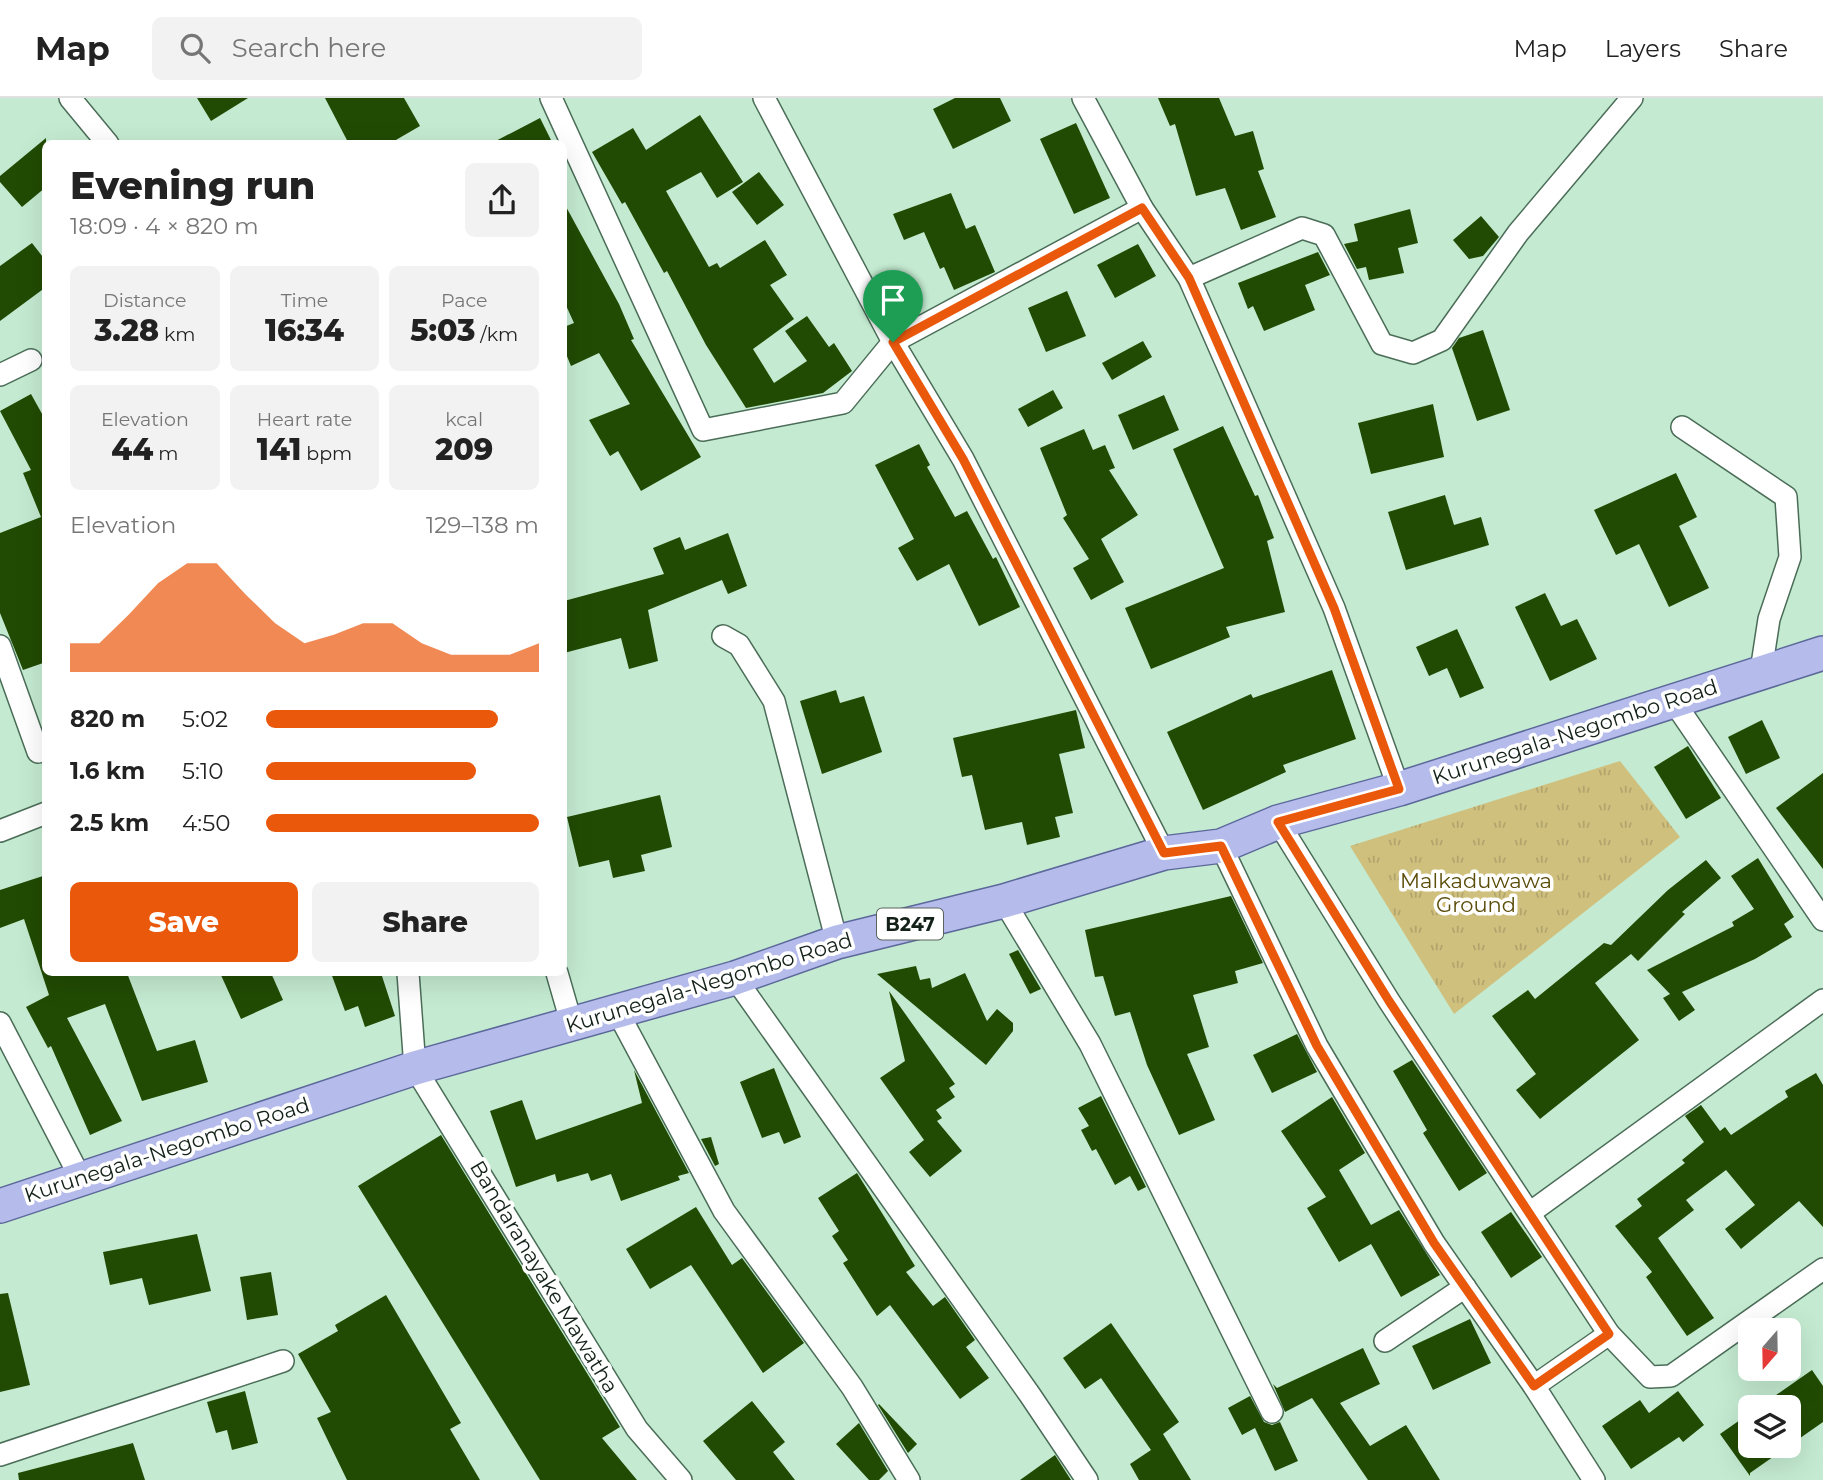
<!DOCTYPE html>
<html lang="en">
<head>
<meta charset="utf-8">
<style>
	body { margin:0; font-family:Montserrat,sans-serif; background:#f2f2f2; color:#222; height:100vh; display:flex; flex-direction:column; font-size:26px; white-space:nowrap }
	* { box-sizing:border-box; margin:0 }
	p { font-size:23px; color:#767676 }
	.icon { flex:none; width:38px; height:38px; fill:none; stroke:currentColor; stroke-width:2; stroke-linecap:round; stroke-linejoin:round }
	.map { position:relative; flex:1; overflow:hidden }
	.side { position:absolute; left:42px; top:42px; width:525px; height:836px; display:flex; flex-direction:column; background:#fff; border-radius:10px; box-shadow:0 7px 28px #0002 }
	.side>* { flex:none }
	.needle { width:46px; rotate:200deg }
	.fabs { position:absolute; left:1738px; top:1220px; display:grid; gap:14px }
	.fabs a { display:grid; place-items:center; width:63px; height:63px; border-radius:10px; background:#fff; box-shadow:0 7px 28px #0002; font-size:35px }
	.pin { position:absolute; display:grid; place-items:center; width:60px; height:60px; color:#fff; margin:-72px -30px; border-radius:50% 50% 50% 0; rotate:-45deg; box-shadow:0 0 7px #0007 }
	.pin .icon { rotate:45deg }
	.round { display:grid; place-items:center; flex:none; width:74px; height:74px; border-radius:10px; background:#f2f2f2 }
	.head { display:flex; align-items:center; justify-content:space-between; height:119px; padding:0 28px }
	h1 { font-size:38px; font-weight:800; line-height:52px }
	.figures { display:grid; grid-template-columns:repeat(3,1fr); gap:10px; height:119px; padding:7px 28px }
	.figures div { display:grid; align-content:center; border-radius:10px; background:#f2f2f2; text-align:center }
	.figures b { font-size:30px; font-weight:800 }
	.figures small { font-size:19px; font-weight:400 }
	.figures p { font-size:19px }
	.chart { height:196px; padding:14px 28px }
	.chart p { display:flex; justify-content:space-between }
	.chart svg { width:100%; height:126px; margin-top:7px; fill:#ea580c; opacity:.7 }
	.cta { display:flex; gap:14px; margin-top:auto; padding:14px 28px }
	.cta a { flex:1; height:80px; border-radius:10px; background:#ea580c; color:#fff; font-size:28px; font-weight:800; line-height:80px; text-align:center }
	.cta a+a { background:#f2f2f2; color:#222 }
	ul { padding:0 28px; list-style:none; font-size:23px }
	li { display:grid; grid-template-columns:112px 84px 1fr; align-items:center; height:52px }
	li i { height:18px; border-radius:9px; background:#ea580c }
	header { display:flex; align-items:center; gap:42px; box-sizing:border-box; height:98px; padding:0 35px; background:#fff; border-bottom:2px solid #e0e0e0 }
	header strong { font-size:33px }
	nav { display:flex; gap:38px; margin-inline-start:auto; font-size:24px }
	.search { width:490px; height:63px; background:#f2f2f2; display:flex; align-items:center; gap:18px; box-sizing:border-box; padding:0 24px; border-radius:10px; color:#767676; font-size:26px }
	.map>svg:first-child { display:block }
	.park { fill:url(#park-tufts) }
	.building { fill:#214b03 }
	.lines { fill:none; stroke-linecap:round; stroke-linejoin:round }
	.street-casing { stroke:#4b6d58; stroke-width:24 }
	.primary-casing { stroke:#5c689a; stroke-width:36 }
	.street { stroke:#fff; stroke-width:21 }
	.primary { stroke:#b5bcec; stroke-width:33 }
	.route-casing { stroke:#fff; stroke-width:14 }
	.route { stroke:#ea580c; stroke-width:9 }
	.labels { text-anchor:middle; stroke-width:7; stroke-linejoin:round; paint-order:stroke }
	.shield { fill:#fff; stroke:#5a645d; stroke-width:2 }
	.shield-label { font-size:19px; font-weight:bold; fill:#132118 }
	.street-label { font-size:21px; fill:#132118; stroke:#fff }
	.park-label { font-size:21px; fill:#5b4d09; stroke:#fff }
</style>
</head>
<body>
<header>
<strong>Map</strong>
<div class="search"><svg class="icon" aria-label="search" viewBox="0 0 24 24"><circle cx="10" cy="10" r="6"/><path d="M15 15l6 6"/></svg>Search here</div>
<nav><a>Map</a><a>Layers</a><a>Share</a></nav>
</header>
<div class="map">
<svg width="1823" height="1382" viewBox="0 0 1823 1382">
	<defs>
		<pattern id="park-tufts" width="24" height="20" patternUnits="userSpaceOnUse" patternTransform="scale(1.75)"><rect width="24" height="20" fill="#d0c07e"/><path d="M3 7l-1-3M5 7V3M7 7l1-3M15 17l-1-3M17 17v-4M19 17l1-3" fill="none" stroke="#b2a56c"/></pattern>
	</defs>
	<rect width="100%" height="100%" fill="#c4ebd1"/>
	<!-- park -->
	<path class="park" d="M 1620,663 L 1680,739 L 1454,916 L 1350,748 Z"/>
	<!-- building -->
	<g class="building">
		<path d="M 197,0 L 248,0 L 211,23 Z"/>
		<path d="M 325,0 L 404,0 L 420,28 L 389,46 L 349,46 Z"/>
		<path d="M 955,0 L 1000,0 L 1011,23 L 953,51 L 933,11 Z"/>
		<path d="M 1158,0 L 1219,0 L 1235,38 L 1253,33 L 1264,71 L 1258,73 L 1276,119 L 1241,132 L 1225,90 L 1196,98 L 1175,26 L 1170,28 Z"/>
		<path d="M 700,17 L 743,84 L 717,100 L 701,74 L 666,93 L 709,169 L 717,165 L 720,170 L 765,142 L 787,177 L 770,187 L 794,221 L 753,251 L 774,285 L 807,263 L 785,233 L 807,218 L 829,249 L 834,245 L 852,273 L 823,295 L 746,310 L 706,247 L 667,173 L 664,175 L 625,104 L 622,106 L 592,54 L 633,30 L 646,52 Z"/>
		<path d="M 540,20 L 553,46 L 490,46 Z"/>
		<path d="M 1076,25 L 1110,100 L 1074,116 L 1040,41 Z"/>
		<path d="M 46,40 L 46,89 L 22,109 L 0,84 L 0,78 Z"/>
		<path d="M 759,74 L 784,107 L 757,127 L 732,94 Z"/>
		<path d="M 951,95 L 966,131 L 975,127 L 995,174 L 954,192 L 944,169 L 940,171 L 924,134 L 904,142 L 893,116 Z"/>
		<path d="M 564,105 L 619,206 L 634,241 L 631,242 L 701,359 L 641,393 L 618,353 L 610,358 L 589,322 L 630,306 L 599,255 L 571,268 L 564,251 L 564,229 L 574,225 L 564,203 Z"/>
		<path d="M 1410,111 L 1418,145 L 1398,150 L 1404,175 L 1369,182 L 1366,169 L 1357,171 L 1344,146 L 1358,143 L 1354,126 Z"/>
		<path d="M 1481,118 L 1499,139 L 1483,158 L 1469,161 L 1453,142 Z"/>
		<path d="M 32,145 L 46,163 L 46,189 L 0,223 L 0,168 Z"/>
		<path d="M 1138,146 L 1156,178 L 1115,200 L 1097,167 Z"/>
		<path d="M 1318,154 L 1330,177 L 1305,187 L 1315,212 L 1264,233 L 1253,208 L 1248,211 L 1238,185 Z"/>
		<path d="M 1067,193 L 1086,238 L 1046,254 L 1028,210 Z"/>
		<path d="M 1483,232 L 1510,312 L 1477,323 L 1452,250 L 1459,240 Z"/>
		<path d="M 1143,243 L 1152,259 L 1112,282 L 1102,265 Z"/>
		<path d="M 1053,292 L 1063,310 L 1028,329 L 1018,311 Z"/>
		<path d="M 31,296 L 46,323 L 46,564 L 23,572 L 0,515 L 0,435 L 41,419 L 23,375 L 31,372 L 0,313 Z"/>
		<path d="M 1164,297 L 1179,332 L 1133,352 L 1118,317 Z"/>
		<path d="M 1433,306 L 1444,359 L 1371,376 L 1358,325 Z"/>
		<path d="M 1223,328 L 1255,398 L 1258,397 L 1274,440 L 1267,443 L 1285,514 L 1226,529 L 1230,539 L 1151,571 L 1125,510 L 1224,470 L 1173,351 Z"/>
		<path d="M 1084,331 L 1093,352 L 1105,347 L 1115,370 L 1109,372 L 1138,417 L 1101,441 L 1124,484 L 1091,502 L 1073,470 L 1089,461 L 1063,420 L 1067,417 L 1040,350 Z"/>
		<path d="M 919,346 L 930,367 L 927,369 L 955,419 L 967,413 L 993,461 L 996,459 L 1020,509 L 979,528 L 949,466 L 917,483 L 898,450 L 914,441 L 875,367 Z"/>
		<path d="M 1676,375 L 1697,419 L 1679,428 L 1709,490 L 1669,509 L 1639,446 L 1616,457 L 1594,412 Z"/>
		<path d="M 1445,397 L 1454,427 L 1481,419 L 1489,447 L 1406,472 L 1388,414 Z"/>
		<path d="M 728,435 L 747,488 L 728,496 L 722,482 L 648,512 L 658,563 L 629,571 L 621,540 L 564,555 L 564,503 L 664,476 L 653,450 L 680,439 L 685,452 Z"/>
		<path d="M 1545,495 L 1561,528 L 1577,521 L 1597,561 L 1550,583 L 1515,509 Z"/>
		<path d="M 1457,531 L 1484,590 L 1460,600 L 1447,570 L 1429,578 L 1416,549 Z"/>
		<path d="M 1332,572 L 1356,641 L 1283,667 L 1286,674 L 1203,712 L 1167,634 L 1251,596 L 1253,600 Z"/>
		<path d="M 836,592 L 840,605 L 864,598 L 882,654 L 822,676 L 800,603 Z"/>
		<path d="M 1076,612 L 1085,650 L 1059,656 L 1073,715 L 1055,719 L 1060,739 L 1027,747 L 1022,724 L 985,732 L 972,677 L 962,679 L 953,640 Z"/>
		<path d="M 1762,622 L 1780,660 L 1746,676 L 1728,639 Z"/>
		<path d="M 1688,648 L 1721,700 L 1686,721 L 1654,669 Z"/>
		<path d="M 1823,675 L 1823,771 L 1776,710 Z"/>
		<path d="M 660,697 L 672,749 L 641,757 L 645,773 L 613,780 L 609,762 L 579,769 L 567,719 Z"/>
		<path d="M 1758,760 L 1794,819 L 1784,826 L 1792,839 L 1755,861 L 1682,894 L 1695,912 L 1679,923 L 1663,900 L 1670,896 L 1647,872 L 1734,828 L 1732,824 L 1754,811 L 1731,778 Z"/>
		<path d="M 1706,762 L 1721,780 L 1682,814 L 1685,816 L 1638,863 L 1631,856 L 1595,885 L 1639,942 L 1540,1021 L 1516,992 L 1536,976 L 1492,918 L 1528,892 L 1535,901 L 1604,845 L 1611,847 L 1668,792 Z"/>
		<path d="M 46,777 L 46,875 L 127,875 L 157,953 L 195,942 L 208,984 L 142,1003 L 105,906 L 67,920 L 122,1023 L 90,1037 L 51,948 L 48,950 L 26,909 L 49,897 L 24,821 L 0,830 L 0,792 Z"/>
		<path d="M 1231,798 L 1263,865 L 1235,873 L 1238,885 L 1193,897 L 1209,949 L 1187,956 L 1215,1022 L 1179,1037 L 1147,967 L 1130,914 L 1115,918 L 1103,878 L 1095,879 L 1085,832 Z"/>
		<path d="M 1018,852 L 1041,891 L 1030,896 L 1009,856 Z"/>
		<path d="M 916,868 L 920,882 L 930,880 L 932,890 L 965,875 L 987,923 L 997,911 L 1013,925 L 1013,933 L 986,967 L 877,876 Z"/>
		<path d="M 220,875 L 271,875 L 283,902 L 241,921 Z"/>
		<path d="M 331,875 L 381,875 L 395,918 L 365,929 L 358,908 L 345,913 Z"/>
		<path d="M 889,893 L 955,986 L 949,990 L 955,999 L 936,1012 L 942,1020 L 937,1023 L 962,1053 L 930,1079 L 909,1054 L 924,1042 L 880,980 L 905,963 Z"/>
		<path d="M 1297,936 L 1317,974 L 1272,995 L 1253,957 Z"/>
		<path d="M 1412,962 L 1487,1075 L 1459,1093 L 1423,1035 L 1427,1032 L 1393,973 Z"/>
		<path d="M 774,970 L 801,1039 L 784,1046 L 779,1034 L 762,1040 L 740,984 Z"/>
		<path d="M 634,972 L 689,1075 L 678,1078 L 680,1082 L 621,1103 L 611,1076 L 591,1083 L 588,1075 L 557,1084 L 555,1076 L 516,1089 L 490,1013 L 522,1002 L 536,1042 L 642,1005 Z"/>
		<path d="M 1816,975 L 1823,987 L 1823,1129 L 1799,1103 L 1741,1151 L 1725,1131 L 1755,1107 L 1726,1072 L 1686,1102 L 1694,1112 L 1658,1140 L 1714,1220 L 1687,1238 L 1646,1179 L 1652,1174 L 1615,1128 L 1642,1108 L 1637,1101 L 1685,1065 L 1682,1062 L 1704,1044 L 1685,1018 L 1701,1007 L 1720,1033 L 1725,1029 L 1731,1037 L 1788,999 L 1785,993 Z"/>
		<path d="M 1101,998 L 1146,1089 L 1138,1093 L 1130,1078 L 1115,1087 L 1096,1051 L 1092,1053 L 1081,1032 L 1089,1028 L 1078,1010 Z"/>
		<path d="M 1332,999 L 1365,1055 L 1339,1072 L 1371,1127 L 1399,1112 L 1440,1177 L 1401,1199 L 1371,1146 L 1339,1164 L 1307,1110 L 1326,1099 L 1281,1033 Z"/>
		<path d="M 441,1037 L 620,1329 L 602,1340 L 637,1382 L 540,1382 L 358,1088 Z"/>
		<path d="M 711,1039 L 719,1066 L 715,1068 L 701,1041 Z"/>
		<path d="M 857,1075 L 915,1168 L 906,1174 L 933,1208 L 945,1199 L 975,1242 L 966,1249 L 989,1280 L 960,1301 L 890,1207 L 877,1218 L 843,1165 L 848,1162 L 832,1138 L 839,1133 L 818,1100 Z"/>
		<path d="M 696,1109 L 732,1167 L 742,1160 L 804,1245 L 763,1275 L 691,1167 L 650,1191 L 626,1151 Z"/>
		<path d="M 1511,1114 L 1542,1159 L 1511,1180 L 1481,1134 Z"/>
		<path d="M 197,1136 L 211,1193 L 149,1207 L 142,1180 L 110,1187 L 103,1154 Z"/>
		<path d="M 271,1174 L 278,1217 L 247,1222 L 240,1179 Z"/>
		<path d="M 8,1195 L 30,1287 L 0,1294 L 0,1196 Z"/>
		<path d="M 386,1197 L 461,1325 L 450,1331 L 480,1382 L 347,1382 L 317,1320 L 331,1314 L 298,1256 L 338,1233 L 335,1227 Z"/>
		<path d="M 1470,1221 L 1491,1265 L 1433,1292 L 1412,1248 Z"/>
		<path d="M 1111,1225 L 1179,1324 L 1163,1336 L 1191,1382 L 1139,1382 L 1130,1366 L 1151,1352 L 1101,1280 L 1085,1291 L 1063,1260 Z"/>
		<path d="M 1363,1250 L 1380,1286 L 1340,1305 L 1370,1348 L 1406,1327 L 1440,1382 L 1368,1382 L 1312,1300 L 1285,1314 L 1273,1286 L 1277,1290 Z"/>
		<path d="M 1812,1272 L 1823,1288 L 1823,1324 L 1750,1375 L 1750,1378 L 1720,1336 L 1750,1315 L 1750,1348 L 1788,1348 L 1788,1309 L 1759,1309 Z"/>
		<path d="M 245,1293 L 258,1345 L 232,1352 L 227,1332 L 216,1335 L 207,1304 Z"/>
		<path d="M 1678,1293 L 1704,1327 L 1683,1344 L 1679,1339 L 1631,1371 L 1602,1328 L 1640,1302 L 1649,1315 Z"/>
		<path d="M 1250,1298 L 1264,1324 L 1272,1327 L 1280,1324 L 1298,1363 L 1275,1373 L 1255,1330 L 1242,1337 L 1228,1310 Z"/>
		<path d="M 752,1303 L 785,1344 L 773,1354 L 795,1382 L 736,1382 L 703,1343 Z"/>
		<path d="M 879,1306 L 917,1346 L 908,1355 L 878,1307 Z"/>
		<path d="M 859,1325 L 888,1373 L 879,1382 L 869,1382 L 836,1346 Z"/>
		<path d="M 133,1345 L 145,1382 L 19,1382 L 18,1375 Z"/>
		<path d="M 1055,1357 L 1071,1382 L 1020,1382 Z"/>
	</g>
	<g class="lines">
		<defs>
			<g id="street">
				<path d="M 70,0 L 108,46"/>
				<path d="M 551,0 L 703,332 L 843,305 L 893,244 L 1142,110"/>
				<path d="M 764,0 L 893,244 L 963,361 L 1164,755"/>
				<path d="M 1083,0 L 1142,110 L 1189,180 L 1334,510 L 1399,691"/>
				<path d="M 1189,180 L 1302,130 L 1324,137 L 1382,246 L 1413,255 L 1442,242 L 1518,135 L 1632,0"/>
				<path d="M 0,277 L 31,262"/>
				<path d="M 1682,329 L 1786,399 L 1790,459 L 1769,521 L 1761,573"/>
				<path d="M 723,538 L 739,547 L 774,603 L 837,844"/>
				<path d="M 0,548 L 38,654"/>
				<path d="M 1674,604 L 1823,822"/>
				<path d="M 1278,724 L 1389,903 L 1609,1236 L 1650,1279 L 1671,1278 L 1823,1171"/>
				<path d="M 0,733 L 46,715"/>
				<path d="M 1221,748 L 1317,948 L 1434,1145 L 1534,1288 L 1594,1382"/>
				<path d="M 1004,803 L 1090,946 L 1272,1314"/>
				<path d="M 408,875 L 415,970 L 637,1331 L 681,1382"/>
				<path d="M 557,875 L 572,927"/>
				<path d="M 735,880 L 1030,1297 L 1087,1382"/>
				<path d="M 616,911 L 724,1113 L 852,1289 L 909,1382"/>
				<path d="M 0,925 L 81,1081"/>
				<path d="M 1531,1114 L 1823,902"/>
				<path d="M 1385,1243 L 1465,1189"/>
				<path d="M 1534,1288 L 1609,1236"/>
				<path d="M 0,1357 L 283,1263"/>
			</g>
			<path id="primary" d="M 0,1108 L 415,970 L 735,880 L 837,844 L 1004,803 L 1164,755 L 1221,748 L 1278,724 L 1399,691 L 1823,555"/>
		</defs>
		<!-- street casing -->
		<use href="#street" class="street-casing"/>
		<!-- primary casing -->
		<use href="#primary" class="primary-casing"/>
		<!-- street -->
		<use href="#street" class="street"/>
		<!-- primary -->
		<use href="#primary" class="primary"/>
	</g>
	<g class="lines">
		<defs>
			<path id="route" d="M 1142,110 L 1189,180 L 1334,510 L 1399,691 L 1278,724 L 1389,903 L 1609,1236 L 1534,1288 L 1434,1145 L 1317,948 L 1221,748 L 1164,755 L 963,361 L 893,244 Z"/>
		</defs>
		<!-- route casing -->
		<use href="#route" class="route-casing"/>
		<!-- route -->
		<use href="#route" class="route"/>
	</g>
	<g class="labels">
		<!-- shield labels -->
		<rect class="shield" x="877" y="810.5" width="66" height="31" rx="5"/>
		<g class="shield-label">
			<text x="910" y="833">B247</text>
		</g>
		<!-- street labels -->
		<g class="street-label">
			<text transform="translate(1575 634) rotate(-18)" y="7">Kurunegala-Negombo Road</text>
			<text transform="translate(709 885) rotate(-17)" y="7">Kurunegala-Negombo Road</text>
			<text transform="translate(167 1052) rotate(-18)" y="7">Kurunegala-Negombo Road</text>
			<text transform="translate(544 1179) rotate(59)" y="7">Bandaranayake Mawatha</text>
		</g>
		<!-- park labels -->
		<g class="park-label">
			<text x="1476" y="790">Malkaduwawa<tspan x="1476" dy="24">Ground</tspan></text>
		</g>
	</g>
</svg>
<div class="fabs">
<a><svg class="needle" viewBox="-14 -14 28 28"><path d="M0-13l5 13h-10z" fill="#e53935"/><path d="M0 13l5-13h-10z" fill="#767676"/></svg></a>
<a><svg class="icon" aria-label="layers" viewBox="0 0 24 24"><path d="M12 4l9 5-9 5-9-5zM3 14l9 5 9-5"/></svg></a>
</div>
<div class="pin" style="left:893px;top:244px;background:#1e9e55"><svg class="icon" aria-label="arrive" viewBox="0 0 24 24"><path d="M6 21V4h12l-3 4 3 4H6"/></svg></div>
<section class="side">
<div class="head"><div><h1>Evening run</h1><p>18:09 · 4 × 820 m</p></div><a class="round"><svg class="icon" aria-label="share" viewBox="0 0 24 24"><path d="M12 15V3M7 8l5-5 5 5M5 13v7h14v-7"/></svg></a></div>
<div class="figures">
<div><p>Distance</p><b>3.28<small> km</small></b></div>
<div><p>Time</p><b>16:34</b></div>
<div><p>Pace</p><b>5:03<small> /km</small></b></div>
</div>
<div class="figures">
<div><p>Elevation</p><b>44<small> m</small></b></div>
<div><p>Heart rate</p><b>141<small> bpm</small></b></div>
<div><p>kcal</p><b>209</b></div>
</div>
<div class="chart"><p><span>Elevation</span>129–138 m</p>
<svg viewBox="0 0 160 44" preserveAspectRatio="none"><path d="M0 44V34L10 34L20 24L30 13L40 6L50 6L60 17L70 27L80 34L90 31L100 27L110 27L120 34L130 38L140 38L150 38L160 34V44z"/></svg>
</div>
<ul>
<li><b>820 m</b>5:02<i style="width:85%"></i></li>
<li><b>1.6 km</b>5:10<i style="width:77%"></i></li>
<li><b>2.5 km</b>4:50<i style="width:100%"></i></li>
</ul>
<div class="cta"><a>Save</a><a>Share</a></div>
</section>
</div>
</body>
</html>
